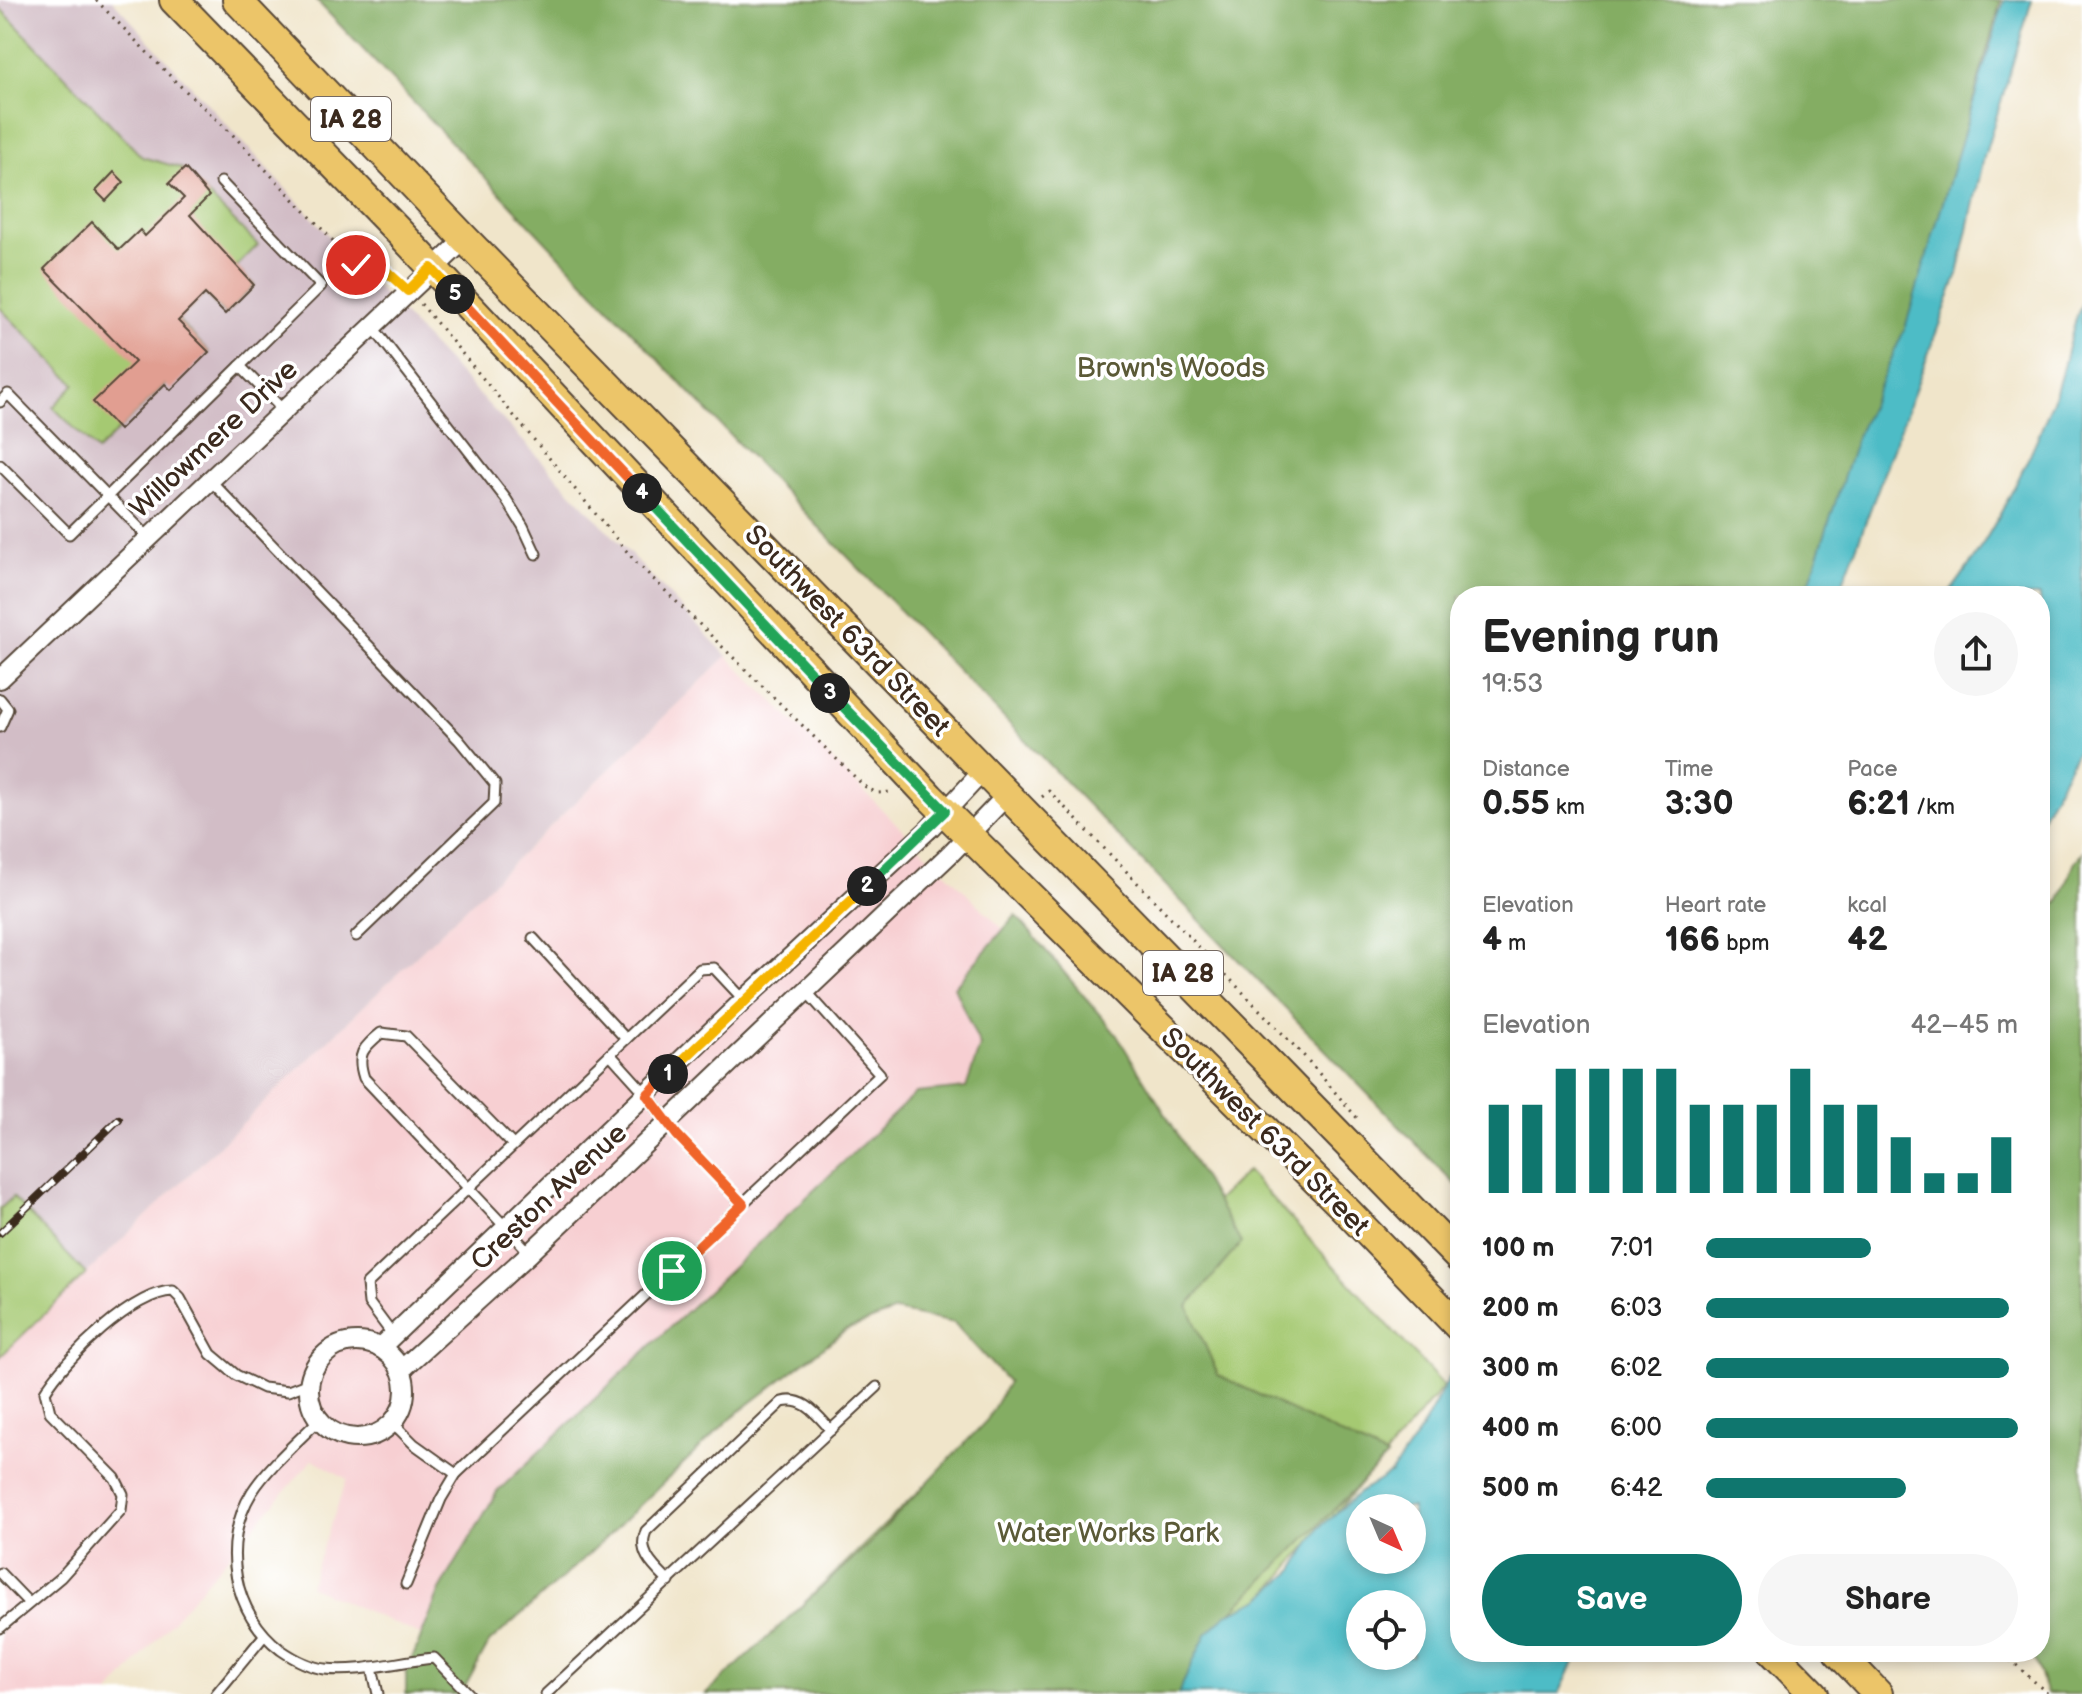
<!DOCTYPE html>
<html lang="en">
<head>
<meta charset="utf-8">
<style>
	body { margin:0; font-family:"Balsamiq Sans",sans-serif; background:#f6f6f6; color:#222; height:100vh; display:flex; flex-direction:column; font-size:30px; white-space:nowrap }
	* { box-sizing:border-box; margin:0 }
	p { font-size:26px; color:#767676 }
	.icon { flex:none; width:44px; height:44px; fill:none; stroke:currentColor; stroke-width:2; stroke-linecap:round; stroke-linejoin:round }
	.map { position:relative; flex:1; overflow:hidden }
	.side { position:absolute; left:1450px; top:586px; width:600px; height:1076px; display:flex; flex-direction:column; background:#fff; border-radius:32px; box-shadow:0 4px 12px #0003 }
	.side>* { flex:none }
	.needle { width:52px; rotate:136deg }
	.controls { position:absolute; left:1346px; top:1494px; display:grid; gap:16px }
	.controls a { display:grid; place-items:center; width:80px; height:80px; border-radius:50%; background:#fff; box-shadow:0 4px 12px #0003; font-size:40px }
	.pin { position:absolute; display:grid; place-items:center; width:68px; height:68px; color:#fff; margin:-34px; border:4px solid #fff; border-radius:50%; box-shadow:0 2px 8px #0007 }
	.km { position:absolute; width:40px; height:40px; margin:-20px; border-radius:50%; background:#222; color:#fff; font-size:22px; line-height:40px; text-align:center }
	.round { display:grid; place-items:center; flex:none; width:84px; height:84px; border-radius:42px; background:#f6f6f6 }
	.summary { display:flex; align-items:center; justify-content:space-between; height:136px; padding:0 32px }
	h1 { font-size:44px; font-weight:700; line-height:60px }
	.metrics { display:grid; grid-template-columns:repeat(3,1fr); gap:12px; height:136px; padding:8px 32px }
	.metrics div { display:grid; align-content:center }
	.metrics b { font-size:34px; font-weight:700 }
	.metrics small { font-size:22px; font-weight:400 }
	.metrics p { font-size:22px }
	.chart { height:224px; padding:16px 32px }
	.chart p { display:flex; justify-content:space-between }
	.chart svg { width:100%; height:144px; margin-top:8px; stroke:#0f766e; stroke-width:6 }
	.cta { display:flex; gap:16px; margin-top:auto; padding:16px 32px }
	.cta a { flex:1; height:92px; border-radius:48px; background:#0f766e; color:#fff; font-size:32px; font-weight:700; line-height:92px; text-align:center }
	.cta a+a { background:#f6f6f6; color:#222 }
	ul { padding:0 32px; list-style:none; font-size:26px }
	li { display:grid; grid-template-columns:128px 96px 1fr; align-items:center; height:60px }
	li i { height:20px; border-radius:10px; background:#0f766e }
	.map>svg:first-child { display:block }
	.built { fill:#f7cfd2 }
	.industrial { fill:#d2bdc6 }
	.green { fill:#a5c972; stroke:#707a48; stroke-width:2 }
	.forest { fill:#84ad64; stroke:#606c41; stroke-width:2 }
	.water { fill:#4ebcc6; stroke:#447372; stroke-width:2; fill-rule:evenodd }
	.building { fill:#e19e91 }
	.lines { fill:none; stroke-linecap:round; stroke-linejoin:round }
	.lane-casing { stroke:#564638; stroke-width:13 }
	.street-casing { stroke:#564638; stroke-width:22 }
	.primary-casing { stroke:#564638; stroke-width:32 }
	.path { stroke:#564638; stroke-width:3; stroke-dasharray:2 6; stroke-linecap:butt }
	.lane { stroke:#fff; stroke-width:9 }
	.street { stroke:#fff; stroke-width:18 }
	.primary { stroke:#ecc569; stroke-width:28 }
	.rail-casing { stroke:#3b2a1e; stroke-width:8 }
	.rail { stroke:#fff; stroke-width:5; stroke-dasharray:15; stroke-linecap:butt }
	.split-1-casing { stroke:#fff; stroke-width:16 }
	.split-2-casing { stroke:#fff; stroke-width:16 }
	.split-3-casing { stroke:#fff; stroke-width:16 }
	.split-4-casing { stroke:#fff; stroke-width:16 }
	.split-5-casing { stroke:#fff; stroke-width:16 }
	.split-6-casing { stroke:#fff; stroke-width:16 }
	.split-1 { stroke:#f0652b; stroke-width:10 }
	.split-2 { stroke:#f5b400; stroke-width:10 }
	.split-3 { stroke:#22a559; stroke-width:10 }
	.split-4 { stroke:#22a559; stroke-width:10 }
	.split-5 { stroke:#f0652b; stroke-width:10 }
	.split-6 { stroke:#f5b400; stroke-width:10 }
	.labels { text-anchor:middle; stroke-width:7; stroke-linejoin:round; paint-order:stroke }
	.shield { fill:#fff; stroke:#766a62; stroke-width:2 }
	.shield-label { font-size:26px; font-weight:bold; fill:#3b2a1e }
	.park-label { font-size:28px; fill:#5b5a37; stroke:#fff }
	.street-label { font-size:28px; fill:#3b2a1e; stroke:#fff }
</style>
</head>
<body>
<div class="map">
<svg width="2082" height="1694" viewBox="0 0 2082 1694">
	<rect width="100%" height="100%" fill="#fff"/>
	<filter id="ink" filterUnits="userSpaceOnUse"><feTurbulence type="fractalNoise" baseFrequency=".0125" numOctaves="2"/><feDisplacementMap in="SourceGraphic" scale="16" xChannelSelector="R" yChannelSelector="G"/><feConvolveMatrix kernelMatrix="1 2 1 2 8 2 1 2 1" color-interpolation-filters="sRGB"/></filter>
	<filter id="wash" filterUnits="userSpaceOnUse"><feTurbulence type="fractalNoise" baseFrequency=".006" numOctaves="4" result="noise"/><feDisplacementMap in="SourceGraphic" scale="32" xChannelSelector="R" yChannelSelector="G"/><feGaussianBlur stdDeviation="1.8" result="paint"/><feColorMatrix in="noise" values="0 0 0 0 0 0 0 0 0 0 0 0 0 0 0 0 0 1.4 0 .05"/><feComposite in="paint" operator="in"/></filter>
	<g filter="url(#wash)">
		<rect width="100%" height="100%" fill="#f0e5ca"/>
		<!-- built -->
		<path class="built" d="M 727,656 L 1109,1034 L 466,1655 L 309,1586 L 347,1479 L 313,1459 L 109,1694 L 0,1694 L 0,1357 Z"/>
		<!-- industrial -->
		<path class="industrial" d="M 0,0 L 112,0 L 356,265 L 727,656 L 86,1274 L 13,1198 L 0,1209 Z"/>
		<!-- green -->
		<g class="green">
			<path d="M 0,8 L 142,157 L 181,168 L 258,245 L 236,267 L 254,285 L 225,314 L 205,294 L 178,320 L 209,352 L 165,384 L 97,451 L 53,407 L 75,384 L 0,308 Z"/>
			<path d="M 1247,1171 L 1444,1386 L 1189,1685 L 711,1694 Z"/>
			<path d="M 13,1197 L 86,1274 L 0,1357 L 0,1209 Z"/>
		</g>
		<!-- forest -->
		<g class="forest">
			<path d="M 316,0 L 2001,0 L 1894,385 L 1821,596 L 1460,596 L 1460,1181 L 1456,1185 L 752,458 Z"/>
			<path d="M 2082,853 L 2082,1694 L 2047,1694 L 2032,1652 L 2040,1652 L 2040,918 L 2060,900 L 2075,862 Z"/>
			<path d="M 1016,915 L 1116,1034 L 1174,1128 L 1241,1243 L 1188,1306 L 1218,1375 L 1387,1457 L 1207,1636 L 1181,1694 L 706,1694 L 872,1541 L 987,1420 L 1008,1382 L 954,1323 L 895,1311 L 846,1330 L 731,1418 L 590,1553 L 489,1643 L 461,1694 L 406,1694 L 406,1674 L 440,1590 L 497,1492 L 916,1093 L 966,1088 L 980,1046 L 954,987 Z"/>
		</g>
		<!-- water -->
		<g class="water">
			<path d="M 2004,0 L 2032,0 L 1984,157 L 1958,274 L 1838,596 L 1805,596 L 1857,436 L 1905,328 Z"/>
			<path d="M 2082,303 L 2082,742 L 2040,821 L 2040,596 L 1947,596 C 1989,543 2027,466 2052,403 C 2065,370 2068,335 2082,303 Z"/>
			<path d="M 1460,1357 L 1460,1652 L 1579,1652 L 1559,1694 L 1178,1694 L 1206,1634 L 1227,1614 L 1259,1600 L 1294,1570 L 1319,1528 L 1359,1493 L 1391,1473 L 1421,1430 ZM 1412,1508 L 1412,1560 L 1360,1560 L 1360,1508 ZM 1412,1604 L 1412,1656 L 1360,1656 L 1360,1604 Z"/>
		</g>
		<g id="blocks">
			<!-- building -->
			<g class="building">
				<path d="M 185,168 L 209,196 L 190,215 L 254,285 L 225,314 L 205,294 L 178,321 L 209,352 L 171,390 L 165,384 L 119,430 L 93,402 L 135,362 L 44,269 L 92,222 L 119,250 L 140,230 L 145,236 L 184,198 L 169,183 Z"/>
				<path d="M 114,172 L 124,182 L 106,201 L 96,191 Z"/>
			</g>
		</g>
	</g>
	<g filter="url(#ink)">
		<use href="#blocks" fill-opacity="0" stroke="#564638" stroke-width="2"/>
		<g class="lines">
			<defs>
				<g id="lane">
					<path d="M 221,182 L 321,286 L 240,366"/>
					<path d="M 372,326 L 506,499 L 523,526 L 536,554"/>
					<path d="M 0,402 L 8,394 L 148,537"/>
					<path d="M 0,465 L 69,534 L 240,366 L 283,410"/>
					<path d="M 209,479 L 459,740 L 495,784 L 494,803 L 356,936"/>
					<path d="M 0,699 L 8,709 L 0,727"/>
					<path d="M 533,938 L 626,1039"/>
					<path d="M 610,1054 L 647,1095 L 677,1135 L 743,1204"/>
					<path d="M 513,1145 L 406,1036 L 381,1033 C 363,1048 356,1054 364,1078 L 530,1253"/>
					<path d="M 392,1334 L 369,1303 L 367,1284 L 700,969 L 714,968 L 744,1000"/>
					<path d="M 319,1420 C 298,1441 268,1467 252,1492 C 220,1544 233,1614 281,1650 C 294,1659 308,1667 325,1669 C 361,1673 398,1661 434,1658 L 469,1694"/>
					<path d="M 393,1423 L 414,1444 L 456,1474"/>
					<path d="M 0,1573 L 29,1603"/>
					<path d="M 669,1582 C 654,1567 637,1553 646,1531 L 782,1402 C 804,1396 817,1415 831,1430"/>
					<path d="M 406,1584 L 441,1499 L 456,1474 L 880,1074 L 806,991"/>
					<path d="M 0,1628 L 61,1577 L 121,1510 L 123,1494 L 115,1478 L 50,1412 L 45,1392 C 64,1359 135,1291 173,1291 L 180,1298 L 211,1354 L 236,1375 L 263,1388 L 288,1391 L 309,1383"/>
					<path d="M 372,1667 L 378,1694"/>
					<path d="M 216,1694 L 263,1637"/>
					<path d="M 546,1694 L 877,1387"/>
				</g>
				<g id="street">
					<path d="M 0,679 L 465,239"/>
					<circle cx="357" cy="1390" r="48"/>
					<path d="M 380,1348 L 744,1000 L 929,829 L 984,770"/>
					<path d="M 401,1370 L 530,1253 L 951,853 L 1008,794"/>
				</g>
				<g id="primary">
					<path d="M 174,0 L 399,232 L 930,797 L 1346,1210 L 1460,1328"/>
					<path d="M 237,0 L 465,239 L 1460,1259"/>
					<path d="M 1773,1652 L 1814,1694"/>
					<path d="M 1838,1652 L 1878,1694"/>
				</g>
			</defs>
			<!-- lane casing -->
			<use href="#lane" class="lane-casing"/>
			<!-- street casing -->
			<use href="#street" class="street-casing"/>
			<!-- primary casing -->
			<use href="#primary" class="primary-casing"/>
			<!-- path -->
			<g class="path">
				<path d="M 96,0 L 175,81 L 232,134 L 356,265 L 364,269 L 384,269 L 396,280"/>
				<path d="M 421,304 L 634,560 L 864,786 L 877,793 L 892,792"/>
				<path d="M 1042,797 L 1049,791 L 1305,1057 L 1358,1119"/>
				<path d="M 1996,1652 L 2013,1662 L 2048,1694"/>
			</g>
			<!-- lane -->
			<use href="#lane" class="lane"/>
			<!-- street -->
			<use href="#street" class="street"/>
			<!-- primary -->
			<use href="#primary" class="primary"/>
			<defs>
				<path id="rail" d="M 0,1233 L 119,1119"/>
			</defs>
			<!-- rail casing -->
			<use href="#rail" class="rail-casing"/>
			<!-- rail -->
			<use href="#rail" class="rail"/>
		</g>
	</g>
	<g class="lines" filter="url(#ink)">
		<defs>
			<path id="split-1" d="M 668,1074 L 647,1095 L 677,1135 L 743,1204 L 672,1271"/>
			<path id="split-2" d="M 668,1074 L 867,886"/>
			<path id="split-3" d="M 830,693 L 945,811 L 867,886"/>
			<path id="split-4" d="M 642,493 L 830,693"/>
			<path id="split-5" d="M 455,294 L 642,493"/>
			<path id="split-6" d="M 356,265 L 364,269 L 384,269 L 408,291 L 431,268 L 455,294"/>
		</defs>
		<!-- split-1 casing -->
		<use href="#split-1" class="split-1-casing"/>
		<!-- split-2 casing -->
		<use href="#split-2" class="split-2-casing"/>
		<!-- split-3 casing -->
		<use href="#split-3" class="split-3-casing"/>
		<!-- split-4 casing -->
		<use href="#split-4" class="split-4-casing"/>
		<!-- split-5 casing -->
		<use href="#split-5" class="split-5-casing"/>
		<!-- split-6 casing -->
		<use href="#split-6" class="split-6-casing"/>
		<!-- split-1 -->
		<use href="#split-1" class="split-1"/>
		<!-- split-2 -->
		<use href="#split-2" class="split-2"/>
		<!-- split-3 -->
		<use href="#split-3" class="split-3"/>
		<!-- split-4 -->
		<use href="#split-4" class="split-4"/>
		<!-- split-5 -->
		<use href="#split-5" class="split-5"/>
		<!-- split-6 -->
		<use href="#split-6" class="split-6"/>
	</g>
	<g class="labels">
		<!-- shield labels -->
		<g class="shield">
			<rect x="311" y="97" width="80" height="44" rx="6"/>
			<rect x="1143" y="951" width="80" height="44" rx="6"/>
		</g>
		<g class="shield-label">
			<text x="351" y="128">IA 28</text>
			<text x="1183" y="982">IA 28</text>
		</g>
		<!-- park labels -->
		<g class="park-label">
			<text x="1171" y="377">Brown's Woods</text>
			<text x="1108" y="1542">Water Works Park</text>
		</g>
		<!-- street labels -->
		<g class="street-label">
			<text transform="translate(213 438) rotate(-43)" y="10">Willowmere Drive</text>
			<text transform="translate(848 630) rotate(46)" y="10">Southwest 63rd Street</text>
			<text transform="translate(1266 1131) rotate(45)" y="10">Southwest 63rd Street</text>
			<text transform="translate(548 1196) rotate(-43)" y="10">Creston Avenue</text>
		</g>
	</g>
</svg>
<div class="controls">
<a><svg class="needle" viewBox="-14 -14 28 28"><path d="M0-13l5 13h-10z" fill="#e53935"/><path d="M0 13l5-13h-10z" fill="#767676"/></svg></a>
<a><svg class="icon" aria-label="locate" viewBox="0 0 24 24"><circle cx="12" cy="12" r="6"/><path d="M12 2v4M12 18v4M2 12h4M18 12h4"/></svg></a>
</div>
<div class="pin" style="left:672px;top:1271px;background:#1e9e55"><svg class="icon" aria-label="arrive" viewBox="0 0 24 24"><path d="M6 21V4h12l-3 4 3 4H6"/></svg></div>
<div class="pin" style="left:356px;top:265px;background:#d93025"><svg class="icon" aria-label="check" viewBox="0 0 24 24"><path d="M5 12l5 5 9-10"/></svg></div>
<b class="km" style="left:668px;top:1074px">1</b>
<b class="km" style="left:867px;top:886px">2</b>
<b class="km" style="left:830px;top:693px">3</b>
<b class="km" style="left:642px;top:493px">4</b>
<b class="km" style="left:455px;top:294px">5</b>
<section class="side">
<div class="summary"><div><h1>Evening run</h1><p>19:53</p></div><a class="round"><svg class="icon" aria-label="share" viewBox="0 0 24 24"><path d="M12 15V3M7 8l5-5 5 5M5 13v7h14v-7"/></svg></a></div>
<div class="metrics">
<div><p>Distance</p><b>0.55<small> km</small></b></div>
<div><p>Time</p><b>3:30</b></div>
<div><p>Pace</p><b>6:21<small> /km</small></b></div>
</div>
<div class="metrics">
<div><p>Elevation</p><b>4<small> m</small></b></div>
<div><p>Heart rate</p><b>166<small> bpm</small></b></div>
<div><p>kcal</p><b>42</b></div>
</div>
<div class="chart"><p><span>Elevation</span>42–45 m</p>
<svg viewBox="0 0 160 44" preserveAspectRatio="none"><path d="M5 44V17M15 44V17M25 44V6M35 44V6M45 44V6M55 44V6M65 44V17M75 44V17M85 44V17M95 44V6M105 44V17M115 44V17M125 44V27M135 44V38M145 44V38M155 44V27"/></svg>
</div>
<ul>
<li><b>100 m</b>7:01<i style="width:53%"></i></li>
<li><b>200 m</b>6:03<i style="width:97%"></i></li>
<li><b>300 m</b>6:02<i style="width:97%"></i></li>
<li><b>400 m</b>6:00<i style="width:100%"></i></li>
<li><b>500 m</b>6:42<i style="width:64%"></i></li>
</ul>
<div class="cta"><a>Save</a><a>Share</a></div>
</section>
</div>
</body>
</html>
